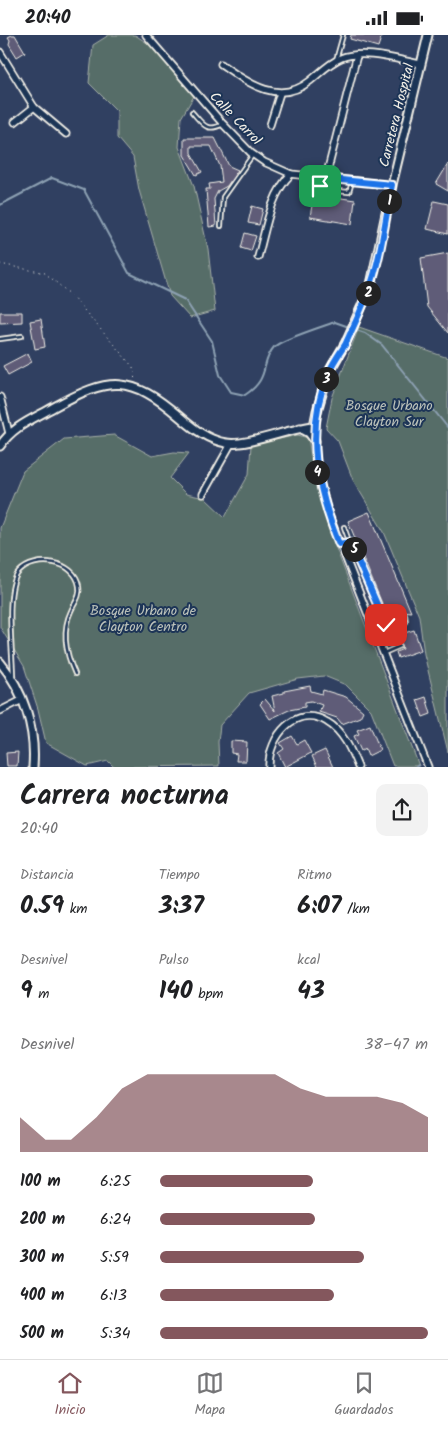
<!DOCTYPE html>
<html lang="es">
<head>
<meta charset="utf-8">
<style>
	body { margin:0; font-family:Kalam,sans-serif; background:#f2f2f2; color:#202124; height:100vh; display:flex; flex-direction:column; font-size:19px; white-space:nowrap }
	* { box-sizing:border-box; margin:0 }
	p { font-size:16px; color:#757577 }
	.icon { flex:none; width:28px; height:28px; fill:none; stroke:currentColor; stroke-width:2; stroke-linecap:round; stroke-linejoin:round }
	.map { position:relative; height:732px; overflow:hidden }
	.drawer { display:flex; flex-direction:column; background:#fff; flex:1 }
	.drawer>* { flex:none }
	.pin { position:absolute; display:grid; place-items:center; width:42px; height:42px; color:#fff; margin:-21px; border-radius:10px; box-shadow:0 2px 8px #0006 }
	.km { position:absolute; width:25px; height:25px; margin:-12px; border-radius:50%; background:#222; color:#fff; font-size:14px; line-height:25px; text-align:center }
	.round { display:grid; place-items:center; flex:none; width:52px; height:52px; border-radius:10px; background:#f2f2f2 }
	.overview { display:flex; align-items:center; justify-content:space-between; height:85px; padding:0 20px }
	h1 { font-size:28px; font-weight:700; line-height:38px }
	.figures { display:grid; grid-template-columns:repeat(3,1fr); gap:8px; height:85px; padding:5px 20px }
	.figures div { display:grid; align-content:center }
	.figures b { font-size:25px; font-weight:700 }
	.figures small { font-size:14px; font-weight:400 }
	.figures p { font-size:14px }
	.chart { height:140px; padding:10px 20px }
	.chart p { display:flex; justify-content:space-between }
	.chart svg { width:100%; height:90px; margin-top:5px; fill:#84575d; opacity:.7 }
	ul { padding:0 20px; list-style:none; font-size:16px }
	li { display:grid; grid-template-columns:80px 60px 1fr; align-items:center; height:38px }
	li i { height:12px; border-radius:6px; background:#84575d }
	.status { display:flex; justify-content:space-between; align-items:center; height:35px; padding:0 25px; background:#fff; direction:ltr }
	.status svg { height:14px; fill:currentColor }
	.dock { display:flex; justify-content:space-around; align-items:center; height:70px; border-top:1px solid #e0e0e0; background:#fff; font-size:14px; color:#757577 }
	.dock a { display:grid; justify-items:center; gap:2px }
	.dock .current { color:#84575d }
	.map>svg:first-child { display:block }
	.green { fill:#576d68; stroke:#a6afa8 }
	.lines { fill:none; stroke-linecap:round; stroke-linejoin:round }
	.stream { stroke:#8da1b3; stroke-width:2 }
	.building { fill:#5e5b78; stroke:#f4f1e8 }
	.service-casing { stroke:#f4f1e8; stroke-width:6 }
	.minor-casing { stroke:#f4f1e8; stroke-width:9 }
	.tertiary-casing { stroke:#f4f1e8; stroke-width:11 }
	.path { stroke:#f4f1e8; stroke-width:1; stroke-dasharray:1 4; stroke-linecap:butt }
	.service { stroke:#1d3557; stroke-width:2.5 }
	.minor { stroke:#1d3557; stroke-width:5.5 }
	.tertiary { stroke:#1d3557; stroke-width:7 }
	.route-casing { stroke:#fff; stroke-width:10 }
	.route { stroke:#1a73e8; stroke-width:6 }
	.labels { text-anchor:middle; stroke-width:4; stroke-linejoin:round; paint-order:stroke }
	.street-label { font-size:14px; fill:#f4f1e8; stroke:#1d3557 }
	.park-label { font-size:14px; fill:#bdc3bb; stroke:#1d3557 }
</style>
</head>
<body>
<div class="status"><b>20:40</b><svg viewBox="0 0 49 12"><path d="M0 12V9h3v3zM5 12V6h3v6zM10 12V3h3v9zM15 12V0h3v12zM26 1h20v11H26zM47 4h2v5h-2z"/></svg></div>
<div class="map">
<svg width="448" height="732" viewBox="0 0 448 732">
	<rect width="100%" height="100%" fill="#304061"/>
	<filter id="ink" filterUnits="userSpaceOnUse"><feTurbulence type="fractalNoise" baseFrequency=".02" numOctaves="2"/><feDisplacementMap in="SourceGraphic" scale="10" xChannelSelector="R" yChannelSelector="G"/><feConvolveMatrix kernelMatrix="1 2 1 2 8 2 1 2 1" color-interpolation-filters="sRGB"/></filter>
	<g filter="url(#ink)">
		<!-- green -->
		<g class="green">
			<path d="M 109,0 L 135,0 L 164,19 L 194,61 L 181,83 L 179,112 L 194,151 L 208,214 L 215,276 L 190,283 L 170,261 L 139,155 L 133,122 L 117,103 L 117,76 L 89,48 L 93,10 Z"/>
			<path d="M 359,292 L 448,323 L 448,717 L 424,619 L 419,581 L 384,497 L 353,445 L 338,406 L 326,393 L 332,363 Z"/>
			<path d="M 114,400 L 152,421 L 174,417 L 189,418 L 170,443 L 186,459 L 205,463 L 225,482 L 249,439 L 251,410 L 298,400 L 308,403 L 316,451 L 328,492 L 419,731 L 393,731 L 371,675 L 346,650 L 324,641 L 298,644 L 249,658 L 220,690 L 218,707 L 219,731 L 114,732 L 108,726 L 87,731 L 46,708 L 38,674 L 24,631 L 0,592 L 0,493 L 23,436 L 64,404 Z"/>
		</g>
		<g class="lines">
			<!-- stream -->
			<g class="stream">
				<path d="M 0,170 L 52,143 L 84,155 L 129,238 L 185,265 L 212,306 L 220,340 L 231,357 L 245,360 C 271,343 260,328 274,312 C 280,305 324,291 335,287 L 349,292"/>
				<path d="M 353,294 L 365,298 L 382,310 L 448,393"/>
				<path d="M 416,732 L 418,730"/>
			</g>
		</g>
		<!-- building -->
		<g class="building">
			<path d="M 12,0 L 15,0 L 25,17 L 17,22 L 9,9 L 10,5 L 8,2 Z"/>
			<path d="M 351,0 L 382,0 L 378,12 L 350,4 Z"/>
			<path d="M 184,103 L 215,103 L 229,131 L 238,135 L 227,151 L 218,156 L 214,164 L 216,191 L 209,192 L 206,154 L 210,154 L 209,149 L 222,147 L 220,131 L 211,111 L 191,111 L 191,118 L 202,137 L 196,140 L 184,120 Z"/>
			<path d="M 448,129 L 448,156 L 436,149 Z"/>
			<path d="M 314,159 L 355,165 L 352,189 L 310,182 Z"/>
			<path d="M 434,166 L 448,169 L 448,199 L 427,194 Z"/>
			<path d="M 252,171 L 263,174 L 259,190 L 248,188 Z"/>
			<path d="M 245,198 L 256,201 L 251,216 L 241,213 Z"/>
			<path d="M 448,218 L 448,298 L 427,272 L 421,223 Z"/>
			<path d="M 0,277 L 22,277 L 22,287 L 0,288 Z"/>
			<path d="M 41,284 L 45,312 L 35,314 L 30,286 Z"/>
			<path d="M 28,318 L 32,327 L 8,340 L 3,331 Z"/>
			<path d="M 369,477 L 411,577 L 404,576 L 402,581 L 389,586 L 348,486 Z"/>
			<path d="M 414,595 L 421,615 L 398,623 L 396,617 L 403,614 L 398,600 Z"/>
			<path d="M 310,651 L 311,656 L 322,659 L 323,655 L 346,662 L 363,676 L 360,682 L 342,689 L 337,683 L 319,677 L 322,670 L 311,666 L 305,667 L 305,672 L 289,675 L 270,684 L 260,669 L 265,664 L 275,676 L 272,661 L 284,658 L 284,656 Z"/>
			<path d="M 426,662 L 431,679 L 423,682 L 417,665 Z"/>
			<path d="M 370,690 L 380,715 L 368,721 L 365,714 L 361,716 L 354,701 L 359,699 L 357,695 Z"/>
			<path d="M 292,701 L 297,709 L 304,705 L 311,718 L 285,732 L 278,718 L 284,714 L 280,708 Z"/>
			<path d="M 231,706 L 247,707 L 246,726 L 236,726 L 237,719 L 231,718 Z"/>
			<path d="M 325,715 L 333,732 L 317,732 L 312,721 Z"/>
			<path d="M 18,717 L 17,731 L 7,731 L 6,718 Z"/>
		</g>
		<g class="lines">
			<defs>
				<g id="service">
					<path d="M 336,25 L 343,0"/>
					<path d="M 192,77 C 203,89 206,98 223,89"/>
					<path d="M 321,144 L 320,151 L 323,155 L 349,157 L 352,147"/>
					<path d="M 221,191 L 223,162 L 252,121"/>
					<path d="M 0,304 L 22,301"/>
					<path d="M 344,492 L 349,506"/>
					<path d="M 340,508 L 350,507 L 388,597"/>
					<path d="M 377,601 L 401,592 L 406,587 L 405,579"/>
					<path d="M 384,618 L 400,611"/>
					<path d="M 13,642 C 13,618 4,553 19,537 C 35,520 75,525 79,551 C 81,561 75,567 71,576 C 61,597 66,619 75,639"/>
				</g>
				<g id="minor">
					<path d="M 146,0 L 223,89 L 251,118 L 264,127 L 291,139 L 392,150"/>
					<path d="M 0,17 L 34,72 L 66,99"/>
					<path d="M 221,29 C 248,48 279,71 310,46 C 320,38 329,28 341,23 C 364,14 398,25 421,29"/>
					<path d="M 15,87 L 34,72"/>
					<path d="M 270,90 L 280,58"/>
					<path d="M 328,134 L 357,20"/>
					<path d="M 258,222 C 266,194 270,160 291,139"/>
					<path d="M 0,362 L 9,398"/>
					<path d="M 314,391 L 317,435 L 328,478 L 428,732"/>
					<path d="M 203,459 L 231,409"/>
					<path d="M 0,676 L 22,665"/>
					<path d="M 269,732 C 268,702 296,668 327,687 C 343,696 351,715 358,732"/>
				</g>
				<g id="tertiary">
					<path d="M 300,393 L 309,398 L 315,406"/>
					<path d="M 0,411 C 13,391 33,384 54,372 C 110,341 131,340 180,382 C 194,394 208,405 226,408 C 245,412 291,393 314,391 L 317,376 L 328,339 L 346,307 L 371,250 L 392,150 L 428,0"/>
					<path d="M 0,627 C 24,656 36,694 33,732"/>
				</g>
			</defs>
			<!-- service casing -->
			<use href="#service" class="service-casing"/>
			<!-- minor casing -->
			<use href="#minor" class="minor-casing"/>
			<!-- tertiary casing -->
			<use href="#tertiary" class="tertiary-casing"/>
			<!-- path -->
			<path class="path" d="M 0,229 L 45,238 L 71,260 L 133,332 L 135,346"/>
			<!-- service -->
			<use href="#service" class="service"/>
			<!-- minor -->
			<use href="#minor" class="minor"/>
			<!-- tertiary -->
			<use href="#tertiary" class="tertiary"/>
		</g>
	</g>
	<g class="lines" filter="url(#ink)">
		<defs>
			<path id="route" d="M 320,151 L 321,143 L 392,150 C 385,185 381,224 368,258 C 361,275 353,293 345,310 C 339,319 332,329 328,339 C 304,396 317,453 339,509 L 350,507 L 386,590"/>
		</defs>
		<!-- route casing -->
		<use href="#route" class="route-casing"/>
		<!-- route -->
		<use href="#route" class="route"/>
	</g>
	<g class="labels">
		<!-- street labels -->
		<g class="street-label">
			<text transform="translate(396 80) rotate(-76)" y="5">Carretera Hospital</text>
			<text transform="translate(236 83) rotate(46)" y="5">Calle Carrol</text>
		</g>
		<!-- park labels -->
		<g class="park-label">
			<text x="389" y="375">Bosque Urbano<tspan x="389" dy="16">Clayton Sur</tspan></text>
			<text x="143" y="580">Bosque Urbano de<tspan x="143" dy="16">Clayton Centro</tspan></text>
		</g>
	</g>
</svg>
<div class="pin" style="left:320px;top:151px;background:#1e9e55"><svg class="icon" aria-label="arrive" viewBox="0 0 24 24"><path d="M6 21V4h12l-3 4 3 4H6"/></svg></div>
<div class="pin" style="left:386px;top:590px;background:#d93025"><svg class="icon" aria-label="check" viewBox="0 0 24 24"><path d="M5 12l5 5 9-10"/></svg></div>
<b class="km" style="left:389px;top:166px">1</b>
<b class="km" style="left:368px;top:258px">2</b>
<b class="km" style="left:326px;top:344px">3</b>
<b class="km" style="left:317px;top:437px">4</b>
<b class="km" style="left:354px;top:514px">5</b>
</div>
<section class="drawer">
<div class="overview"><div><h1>Carrera nocturna</h1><p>20:40</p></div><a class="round"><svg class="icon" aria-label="share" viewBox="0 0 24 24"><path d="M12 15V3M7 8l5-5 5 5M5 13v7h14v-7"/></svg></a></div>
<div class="figures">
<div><p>Distancia</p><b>0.59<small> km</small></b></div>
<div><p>Tiempo</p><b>3:37</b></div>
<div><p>Ritmo</p><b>6:07<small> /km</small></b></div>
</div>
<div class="figures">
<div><p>Desnivel</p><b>9<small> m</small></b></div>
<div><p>Pulso</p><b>140<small> bpm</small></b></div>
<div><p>kcal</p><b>43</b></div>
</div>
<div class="chart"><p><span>Desnivel</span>38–47 m</p>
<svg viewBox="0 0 160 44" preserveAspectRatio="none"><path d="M0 44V27L10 38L20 38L30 27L40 13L50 6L60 6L70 6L80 6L90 6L100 6L110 13L120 17L130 17L140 17L150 20L160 27V44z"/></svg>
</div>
<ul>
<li><b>100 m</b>6:25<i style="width:57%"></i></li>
<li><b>200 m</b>6:24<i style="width:58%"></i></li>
<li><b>300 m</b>5:59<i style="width:76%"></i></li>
<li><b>400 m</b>6:13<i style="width:65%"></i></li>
<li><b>500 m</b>5:34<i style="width:100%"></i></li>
</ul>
</section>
<nav class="dock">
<a class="current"><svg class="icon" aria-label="home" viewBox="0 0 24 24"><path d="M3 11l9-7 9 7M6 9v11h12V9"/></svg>Inicio</a>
<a><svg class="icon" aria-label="map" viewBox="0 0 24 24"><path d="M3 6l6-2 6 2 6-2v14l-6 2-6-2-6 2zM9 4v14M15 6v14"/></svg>Mapa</a>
<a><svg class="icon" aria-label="saved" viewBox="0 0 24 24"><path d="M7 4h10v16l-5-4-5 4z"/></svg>Guardados</a>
</nav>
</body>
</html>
